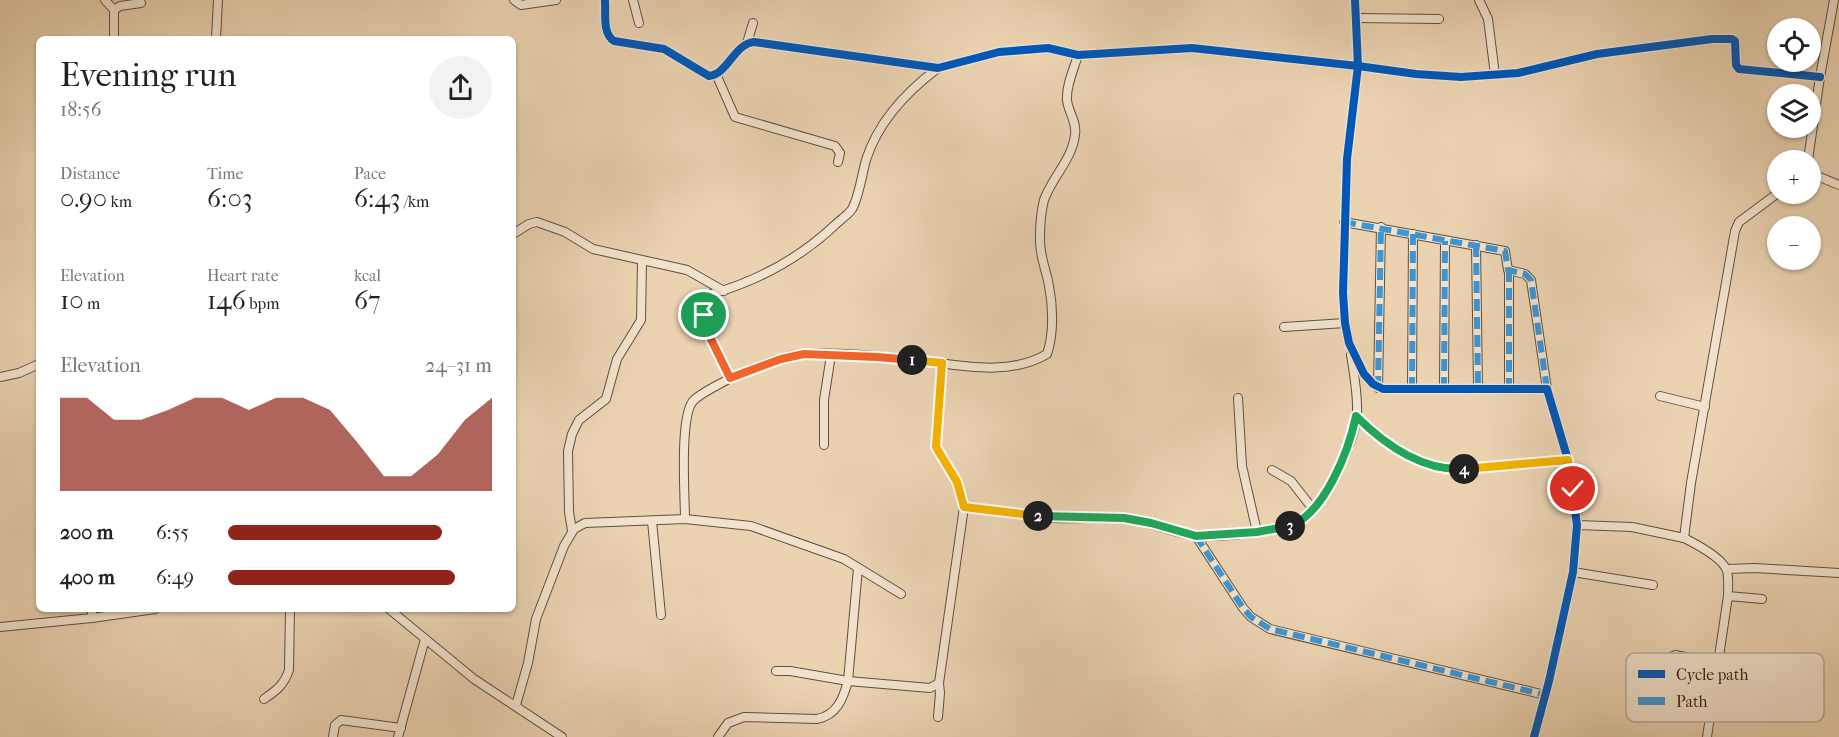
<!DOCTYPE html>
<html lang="en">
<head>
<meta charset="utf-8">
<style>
	body { margin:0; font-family:"IM FELL French Canon",serif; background:#f2f2f2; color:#222; height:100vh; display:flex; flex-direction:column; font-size:22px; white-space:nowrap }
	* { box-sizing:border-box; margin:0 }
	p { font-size:20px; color:#767676 }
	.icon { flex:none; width:33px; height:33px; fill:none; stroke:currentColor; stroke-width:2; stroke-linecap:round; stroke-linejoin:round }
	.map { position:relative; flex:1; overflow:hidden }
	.side { position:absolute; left:36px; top:36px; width:480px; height:576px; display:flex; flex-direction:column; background:#fff; border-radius:9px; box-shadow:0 2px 4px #0004 }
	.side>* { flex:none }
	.buttons { position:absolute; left:1767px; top:18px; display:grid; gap:12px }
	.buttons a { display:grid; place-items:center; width:54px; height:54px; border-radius:50%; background:#fff; box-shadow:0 2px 4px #0004; font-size:30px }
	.pin { position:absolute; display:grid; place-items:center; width:51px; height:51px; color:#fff; margin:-26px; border:3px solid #fff; border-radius:50%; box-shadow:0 2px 6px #0007 }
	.km { position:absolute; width:30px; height:30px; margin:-15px; border-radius:50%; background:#222; color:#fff; font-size:16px; line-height:30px; text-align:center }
	.round { display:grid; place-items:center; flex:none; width:63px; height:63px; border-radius:32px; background:#f2f2f2 }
	.headline { display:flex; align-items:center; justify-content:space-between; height:102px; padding:0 24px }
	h1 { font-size:33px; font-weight:600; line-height:45px }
	.metrics { display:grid; grid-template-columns:repeat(3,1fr); gap:9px; height:102px; padding:6px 24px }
	.metrics div { display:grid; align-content:center }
	.metrics b { font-size:26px; font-weight:600 }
	.metrics small { font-size:16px; font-weight:400 }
	.metrics p { font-size:16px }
	.chart { height:168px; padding:12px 24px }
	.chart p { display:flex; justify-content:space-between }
	.chart svg { width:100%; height:108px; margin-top:6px; fill:#8f2418; opacity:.7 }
	ul { padding:0 24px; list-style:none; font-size:20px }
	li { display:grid; grid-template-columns:96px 72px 1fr; align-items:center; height:45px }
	li i { height:15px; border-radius:8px; background:#8f2418 }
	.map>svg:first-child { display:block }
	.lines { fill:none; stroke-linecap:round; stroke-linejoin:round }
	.minor-casing { stroke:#60513d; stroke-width:10 }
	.minor { stroke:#f2e2cd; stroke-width:8 }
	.quiet { stroke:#3d95d4; stroke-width:6; stroke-dasharray:12 6; stroke-linecap:butt }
	.cycleway-casing { stroke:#f2e2cd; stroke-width:11 }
	.cycleway { stroke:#0057b8; stroke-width:8 }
	.split-1-casing { stroke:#fff; stroke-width:12 }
	.split-2-casing { stroke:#fff; stroke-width:12 }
	.split-3-casing { stroke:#fff; stroke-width:12 }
	.split-4-casing { stroke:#fff; stroke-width:12 }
	.split-5-casing { stroke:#fff; stroke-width:12 }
	.split-1 { stroke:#f0652b; stroke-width:8 }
	.split-2 { stroke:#f5b400; stroke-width:8 }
	.split-3 { stroke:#22a559; stroke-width:8 }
	.split-4 { stroke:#22a559; stroke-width:8 }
	.split-5 { stroke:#f5b400; stroke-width:8 }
	.key { fill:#f2e2cd; stroke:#b8aa96; stroke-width:1.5 }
	.key-label { font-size:16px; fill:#322616 }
</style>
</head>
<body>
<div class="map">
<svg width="1839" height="737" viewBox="0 0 1839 737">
	<rect width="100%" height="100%" fill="#ebd3b2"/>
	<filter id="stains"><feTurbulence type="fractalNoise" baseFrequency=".00333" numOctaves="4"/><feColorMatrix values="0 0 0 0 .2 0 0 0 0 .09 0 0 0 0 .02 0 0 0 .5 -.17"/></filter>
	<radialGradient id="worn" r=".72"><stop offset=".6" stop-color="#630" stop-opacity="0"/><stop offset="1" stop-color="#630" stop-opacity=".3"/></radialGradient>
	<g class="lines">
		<defs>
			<g id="minor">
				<path d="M 105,0 L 114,10"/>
				<path d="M 514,0 L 521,5 L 556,0"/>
				<path d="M 605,0 C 606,13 602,33 614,41 L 664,49 L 709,76 C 728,74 734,44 754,42 L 938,68 L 999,52 L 1048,48 L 1078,55 L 1192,48 L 1358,66 L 1416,74 L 1461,77 L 1518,73 L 1597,54 L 1712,39 L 1732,39 L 1735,41 L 1736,65 L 1739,69 L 1820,77"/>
				<path d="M 633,0 L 639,23"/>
				<path d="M 1355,0 L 1358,66 L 1347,159 L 1343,293 L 1345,323 L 1349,343 L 1364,374 L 1373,384 L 1383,389 L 1547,389 L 1568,460 L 1577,525 L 1573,572 L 1549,681 L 1534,737"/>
				<path d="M 1479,0 L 1488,19 L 1495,75"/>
				<path d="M 1357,18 L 1439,19"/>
				<path d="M 114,39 L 114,10 L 120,6 L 141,3"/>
				<path d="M 216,39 L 218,0"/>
				<path d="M 747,43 L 753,23"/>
				<path d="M 716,74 L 735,117 L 835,146 L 840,153 L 838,162"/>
				<path d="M 1808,160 L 1820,77 L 1834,0"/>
				<path d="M 1810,173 L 1839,185"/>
				<path d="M 1344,222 L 1505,251 L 1508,270 L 1525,274 L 1531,280 L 1547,389"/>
				<path d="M 513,234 L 529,224 L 537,222 L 565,232 L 593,249 L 687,270 L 724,291"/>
				<path d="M 1476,245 L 1478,388"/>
				<path d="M 1509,270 L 1509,388"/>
				<path d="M 1284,327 L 1345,323"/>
				<path d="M 0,377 L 19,373 L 39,364"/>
				<path d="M 730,378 C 754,369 778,356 804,354 C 843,352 884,357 922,361 C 964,366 1010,376 1047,354 C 1054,334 1053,306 1049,286 C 1046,268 1039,256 1040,237 C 1040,225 1041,212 1044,200 C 1052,177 1072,160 1075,135 C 1077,121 1068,112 1067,100 C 1066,85 1074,69 1078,55"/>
				<path d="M 1378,388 L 1381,227"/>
				<path d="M 1412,389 L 1413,234"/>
				<path d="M 1444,389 L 1445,241"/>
				<path d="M 1660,396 L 1705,407"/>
				<path d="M 1238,398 L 1242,466 L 1257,532"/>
				<path d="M 1357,416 C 1384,445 1418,467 1459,469 L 1568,460"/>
				<path d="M 824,445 L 824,400 L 831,355"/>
				<path d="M 1272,470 L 1291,481 L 1313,509"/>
				<path d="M 964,507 C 994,511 1024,515 1055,518 C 1077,519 1100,517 1123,518 C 1149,520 1172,534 1198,536 C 1219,537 1279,532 1297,523 C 1324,509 1355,443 1357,414 C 1358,394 1354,374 1351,355"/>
				<path d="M 685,519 C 685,497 679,414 694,400 C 704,391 719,385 730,378 L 707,331 L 703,303 L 708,295 C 755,282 800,258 835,225 C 840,220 848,215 852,209 C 859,197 862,174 866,160 C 878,122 906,92 938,68"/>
				<path d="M 652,521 L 661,615"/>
				<path d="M 1577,525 L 1632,527 L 1684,538 L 1691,483 L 1735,231 L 1739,222 L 1778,193"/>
				<path d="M 572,531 L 569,512 L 568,451 L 572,434 L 579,420 L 606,399 L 617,359 L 641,320 L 642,261"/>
				<path d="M 1196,536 L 1243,608 L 1251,617 L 1270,629 L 1545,695"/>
				<path d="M 1684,538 C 1696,544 1723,558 1727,571 C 1729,578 1728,588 1728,596 L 1762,599"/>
				<path d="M 1727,569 L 1755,568 L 1839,573"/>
				<path d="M 1573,572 L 1653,585"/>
				<path d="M 92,609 L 92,618"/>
				<path d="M 389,609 L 474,679 L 562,737"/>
				<path d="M 0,627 L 92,618 L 155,609"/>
				<path d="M 776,671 L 790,671 L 848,681 L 930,688 L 939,683 L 964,507 L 957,482 L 936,447 L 942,363"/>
				<path d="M 1669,674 L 1671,657 L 1675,655 L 1717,663"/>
				<path d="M 264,699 C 277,690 284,685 289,670 L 290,609"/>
				<path d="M 516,705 L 528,663 L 536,619 L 564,546 L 574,529 L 585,523 L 685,519 L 751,526 L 844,559 L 901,594"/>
				<path d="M 938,717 L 940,693 L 939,683"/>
				<path d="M 333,737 L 335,725 L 341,720 L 401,728"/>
				<path d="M 398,737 L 425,639"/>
				<path d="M 718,737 L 728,723 L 744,717 L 817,719 C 837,715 843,699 848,681 L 858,568"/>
				<path d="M 1707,737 L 1728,596"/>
			</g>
		</defs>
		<!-- minor casing -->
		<use href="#minor" class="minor-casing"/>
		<!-- minor -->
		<use href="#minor" class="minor"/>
		<!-- quiet -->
		<g class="quiet">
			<path d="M 1344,222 L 1505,251 L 1508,270 L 1525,274 L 1531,280 L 1547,389"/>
			<path d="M 1476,245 L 1478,388"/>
			<path d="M 1509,270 L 1509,388"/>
			<path d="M 1378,388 L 1381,227"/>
			<path d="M 1412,389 L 1413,234"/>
			<path d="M 1444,389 L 1445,241"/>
			<path d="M 1196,536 L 1243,608 L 1251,617 L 1270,629 L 1545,695"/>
		</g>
		<defs>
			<g id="cycleway">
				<path d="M 605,0 C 606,13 602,33 614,41 L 664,49 L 709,76 C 728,74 734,44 754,42 L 938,68 L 999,52 L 1048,48 L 1078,55 L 1192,48 L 1358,66 L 1416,74 L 1461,77 L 1518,73 L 1597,54 L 1712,39 L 1732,39 L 1735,41 L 1736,65 L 1739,69 L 1820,77"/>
				<path d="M 1355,0 L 1358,66 L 1347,159 L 1343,293 L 1345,323 L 1349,343 L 1364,374 L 1373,384 L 1383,389 L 1547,389 L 1568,460 L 1577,525 L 1573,572 L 1549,681 L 1534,737"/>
			</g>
		</defs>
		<!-- cycleway casing -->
		<use href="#cycleway" class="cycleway-casing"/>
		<!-- cycleway -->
		<use href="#cycleway" class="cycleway"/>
	</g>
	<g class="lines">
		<defs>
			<path id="split-1" d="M 704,315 L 707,331 L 730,378 L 781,359 L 804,354 L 877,357 L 912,360"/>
			<path id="split-2" d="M 912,360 L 942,363 L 936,447 L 957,482 L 964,507 L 1038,516"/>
			<path id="split-3" d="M 1038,516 L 1124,518 L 1151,523 L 1196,536 L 1257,532 L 1290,526"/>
			<path id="split-4" d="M 1290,526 C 1325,513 1349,450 1356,416 C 1385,445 1422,471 1464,469"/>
			<path id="split-5" d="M 1464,469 L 1568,460 L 1573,489"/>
		</defs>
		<!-- split-1 casing -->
		<use href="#split-1" class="split-1-casing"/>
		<!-- split-2 casing -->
		<use href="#split-2" class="split-2-casing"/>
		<!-- split-3 casing -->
		<use href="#split-3" class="split-3-casing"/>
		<!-- split-4 casing -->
		<use href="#split-4" class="split-4-casing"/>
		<!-- split-5 casing -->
		<use href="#split-5" class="split-5-casing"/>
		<!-- split-1 -->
		<use href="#split-1" class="split-1"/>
		<!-- split-2 -->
		<use href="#split-2" class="split-2"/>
		<!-- split-3 -->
		<use href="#split-3" class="split-3"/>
		<!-- split-4 -->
		<use href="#split-4" class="split-4"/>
		<!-- split-5 -->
		<use href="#split-5" class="split-5"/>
	</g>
	<!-- legend -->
	<rect x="1626" y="653" width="198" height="69" rx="9" class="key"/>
	<rect x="1638" y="670" width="27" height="8" fill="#0057b8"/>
	<rect x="1638" y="697" width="27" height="8" fill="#3d95d4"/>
	<g class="key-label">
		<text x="1676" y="680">Cycle path</text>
		<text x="1676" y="707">Path</text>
	</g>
	<rect width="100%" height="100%" filter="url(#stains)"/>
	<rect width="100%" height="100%" fill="url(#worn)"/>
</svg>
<div class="buttons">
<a><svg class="icon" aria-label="locate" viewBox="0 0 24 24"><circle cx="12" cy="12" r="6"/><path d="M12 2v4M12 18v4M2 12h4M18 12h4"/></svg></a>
<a><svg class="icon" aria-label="layers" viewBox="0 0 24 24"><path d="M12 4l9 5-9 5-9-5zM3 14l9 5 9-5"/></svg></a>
<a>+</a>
<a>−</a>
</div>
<div class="pin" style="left:704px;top:315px;background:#1e9e55"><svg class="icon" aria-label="arrive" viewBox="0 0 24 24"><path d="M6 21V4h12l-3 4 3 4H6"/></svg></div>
<div class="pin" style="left:1573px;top:489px;background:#d93025"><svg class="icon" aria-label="check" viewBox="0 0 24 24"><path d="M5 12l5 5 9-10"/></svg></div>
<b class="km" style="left:912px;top:360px">1</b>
<b class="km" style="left:1038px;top:516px">2</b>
<b class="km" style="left:1290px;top:526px">3</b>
<b class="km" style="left:1464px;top:469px">4</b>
<section class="side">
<div class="headline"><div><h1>Evening run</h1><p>18:56</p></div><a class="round"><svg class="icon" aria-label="share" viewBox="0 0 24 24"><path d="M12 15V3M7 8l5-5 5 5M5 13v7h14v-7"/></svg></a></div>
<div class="metrics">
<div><p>Distance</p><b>0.90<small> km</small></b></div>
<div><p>Time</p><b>6:03</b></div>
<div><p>Pace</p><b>6:43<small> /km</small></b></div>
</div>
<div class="metrics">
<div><p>Elevation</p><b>10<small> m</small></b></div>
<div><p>Heart rate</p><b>146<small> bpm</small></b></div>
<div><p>kcal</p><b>67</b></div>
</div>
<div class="chart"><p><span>Elevation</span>24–31 m</p>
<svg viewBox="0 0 160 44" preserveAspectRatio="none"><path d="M0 44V6L10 6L20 15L30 15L40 11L50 6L60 6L70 11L80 6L90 6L100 11L110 24L120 38L130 38L140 29L150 15L160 6V44z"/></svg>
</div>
<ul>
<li><b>200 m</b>6:55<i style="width:81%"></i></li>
<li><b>400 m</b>6:49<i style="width:86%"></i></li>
</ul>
</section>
</div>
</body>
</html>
